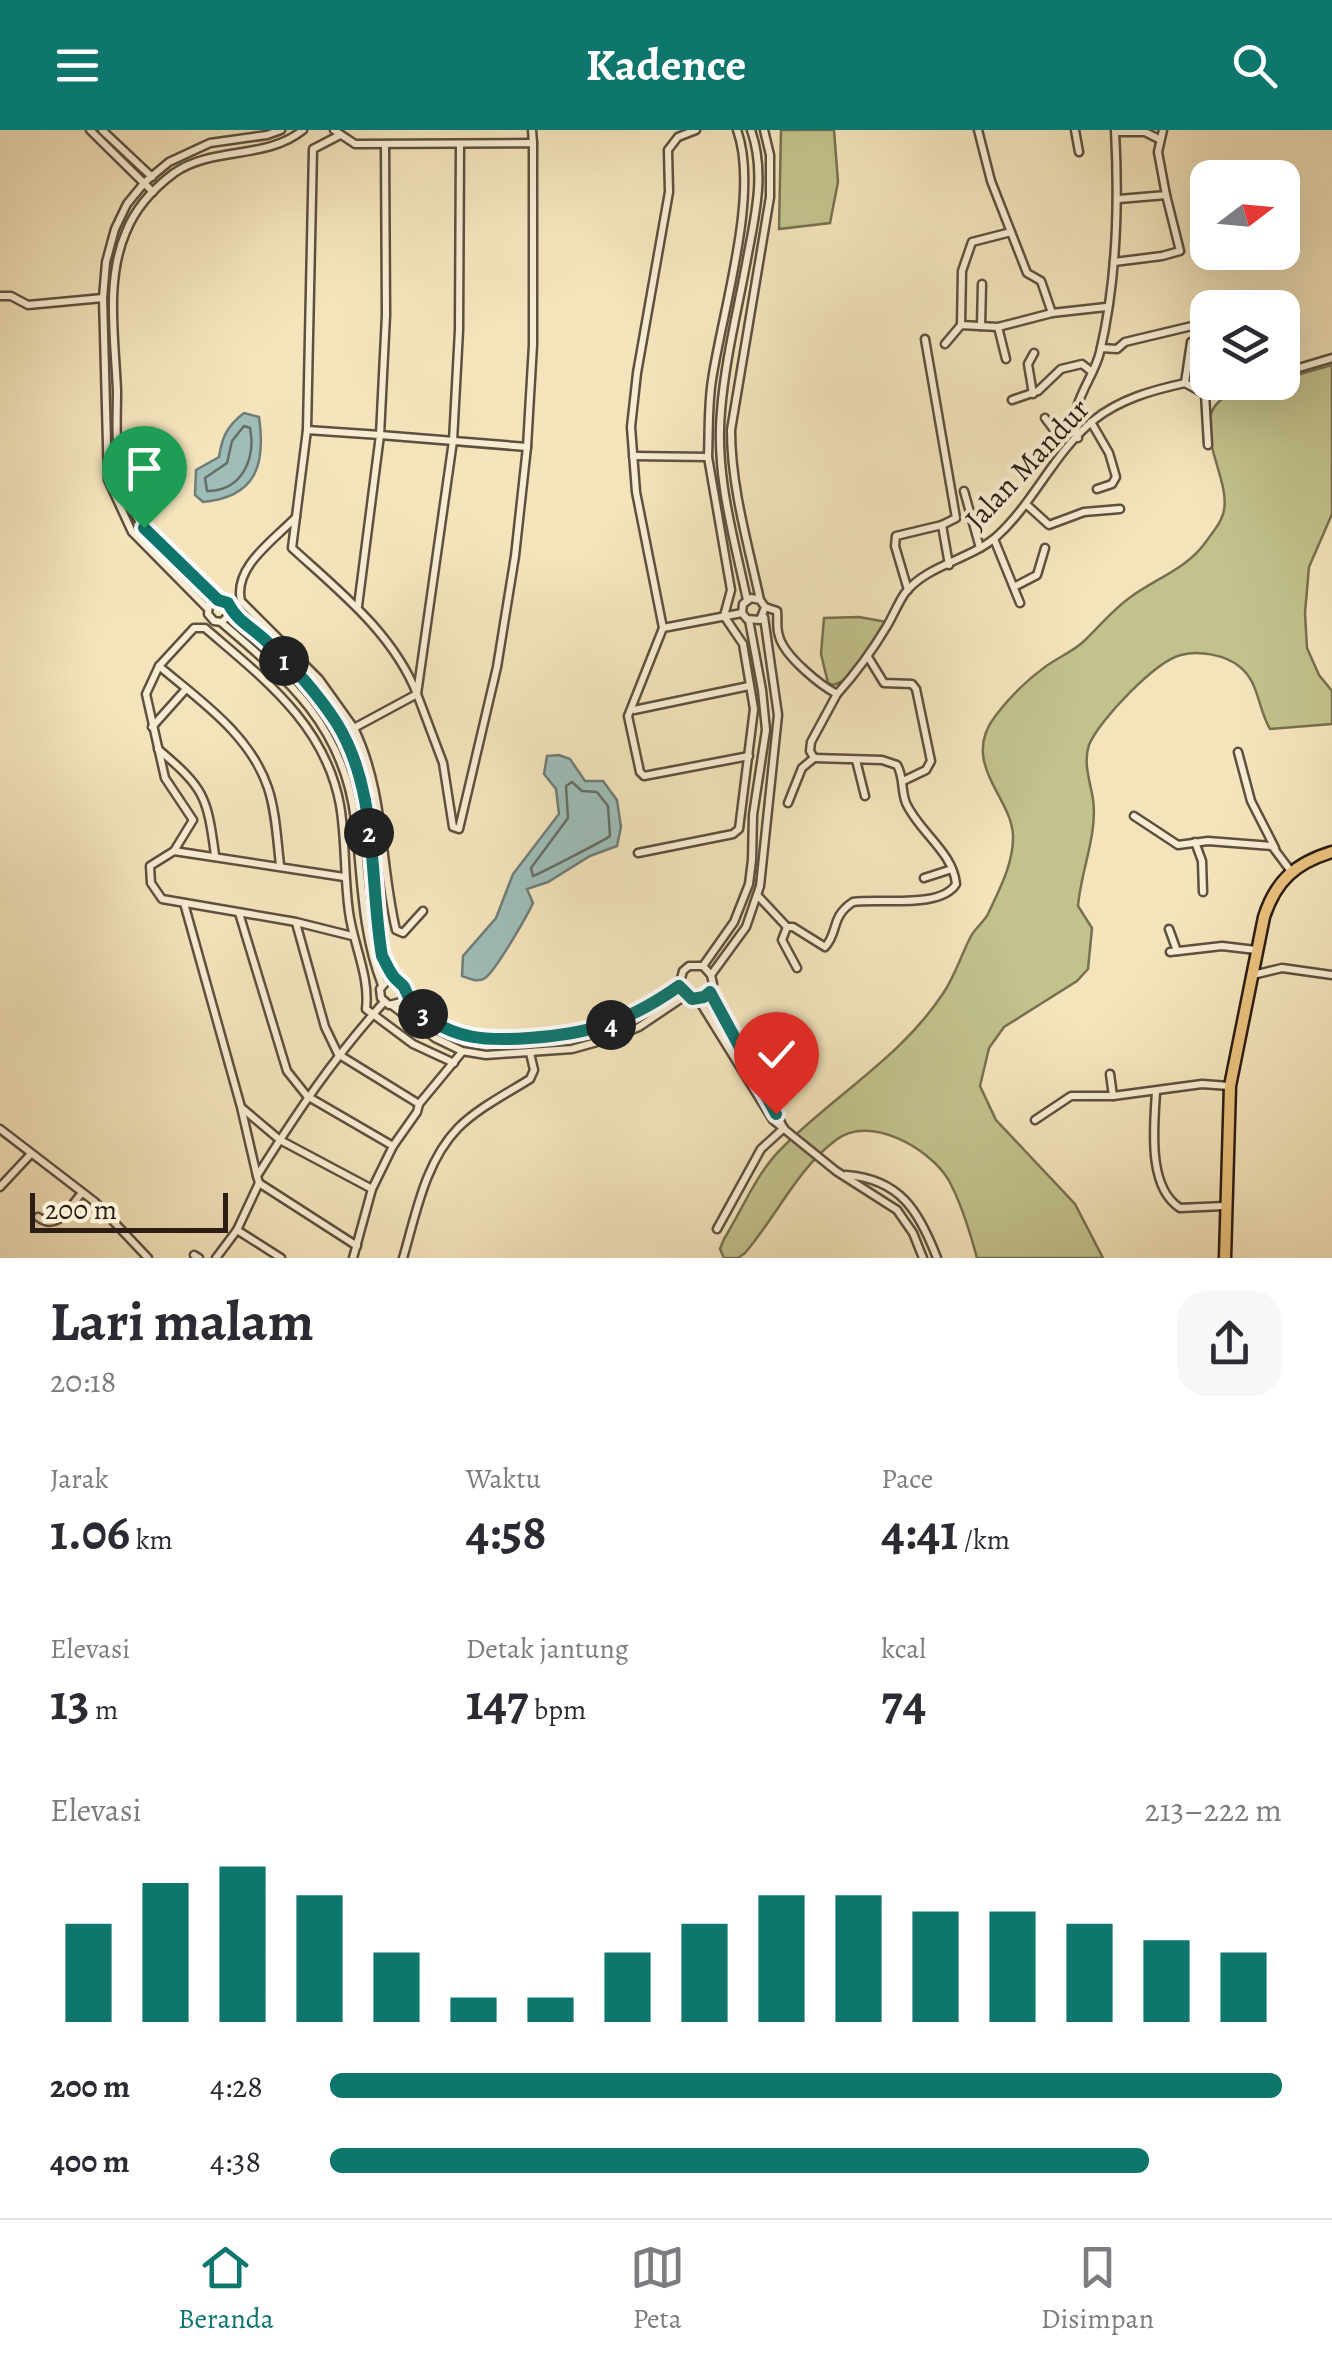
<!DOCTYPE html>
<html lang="id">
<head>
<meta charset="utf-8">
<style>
	body { margin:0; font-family:Alegreya,serif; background:#f7f7f7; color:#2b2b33; height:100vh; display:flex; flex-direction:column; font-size:38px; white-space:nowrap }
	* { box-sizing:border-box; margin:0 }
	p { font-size:32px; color:#7c7c81 }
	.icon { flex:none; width:55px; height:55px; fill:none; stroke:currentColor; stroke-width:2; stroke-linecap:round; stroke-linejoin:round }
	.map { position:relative; height:1128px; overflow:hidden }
	.side { display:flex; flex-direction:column; background:#fff; flex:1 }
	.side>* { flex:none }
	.needle { width:65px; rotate:74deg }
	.tools { position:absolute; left:1190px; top:30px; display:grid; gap:20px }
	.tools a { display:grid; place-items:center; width:110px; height:110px; border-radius:20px; background:#fff; box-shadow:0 10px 40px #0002; font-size:50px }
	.scale { position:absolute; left:30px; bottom:25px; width:198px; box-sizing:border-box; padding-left:10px; border:5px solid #2c1e15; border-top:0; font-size:28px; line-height:35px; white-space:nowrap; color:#2c1e15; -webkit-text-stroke:8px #f8edd3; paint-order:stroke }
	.pin { position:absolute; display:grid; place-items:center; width:85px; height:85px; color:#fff; margin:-102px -42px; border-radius:50% 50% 50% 0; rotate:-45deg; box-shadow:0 0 10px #0007 }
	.pin .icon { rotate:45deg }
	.km { position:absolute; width:50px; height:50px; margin:-25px; border-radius:50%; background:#222; color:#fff; font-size:28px; line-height:50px; text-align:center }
	.round { display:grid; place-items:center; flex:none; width:105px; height:105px; border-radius:30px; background:#f7f7f7 }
	.head { display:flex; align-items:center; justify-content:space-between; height:170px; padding:0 50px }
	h1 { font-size:55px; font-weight:600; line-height:75px }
	.metrics { display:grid; grid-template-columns:repeat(3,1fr); gap:15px; height:170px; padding:10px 50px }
	.metrics div { display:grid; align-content:center }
	.metrics b { font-size:50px; font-weight:600 }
	.metrics small { font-size:28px; font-weight:400 }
	.metrics p { font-size:28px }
	.chart { height:280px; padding:20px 50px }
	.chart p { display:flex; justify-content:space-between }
	.chart svg { width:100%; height:180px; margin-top:10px; stroke:#0f766e; stroke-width:6 }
	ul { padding:0 50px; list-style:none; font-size:32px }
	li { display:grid; grid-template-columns:160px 120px 1fr; align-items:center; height:75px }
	li i { height:25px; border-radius:12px; background:#0f766e }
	header { display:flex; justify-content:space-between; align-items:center; height:130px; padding:0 50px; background:#0f766e; color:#fff; font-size:45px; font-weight:600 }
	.tab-bar { display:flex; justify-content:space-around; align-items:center; height:140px; border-top:2px solid #e1e1e2; background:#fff; font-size:28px; color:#7c7c81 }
	.tab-bar a { display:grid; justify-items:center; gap:5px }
	.tab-bar .active { color:#0f766e }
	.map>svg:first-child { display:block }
	.green { fill:#c2c28c; stroke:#777050; stroke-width:2.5 }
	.water { fill:#9ebdb8; stroke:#707d77; stroke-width:2.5 }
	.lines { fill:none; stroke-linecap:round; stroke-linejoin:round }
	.shore { stroke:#656e66; stroke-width:2.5 }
	.minor-casing { stroke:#5e503f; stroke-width:11 }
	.primary-casing { stroke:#2c1e15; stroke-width:15 }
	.minor { stroke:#f8edd3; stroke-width:6 }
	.primary { stroke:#eac27e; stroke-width:10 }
	.route-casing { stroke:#fff; stroke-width:20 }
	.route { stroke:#0f766e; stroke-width:12 }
	.labels { text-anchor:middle; stroke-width:8; stroke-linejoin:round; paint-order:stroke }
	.street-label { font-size:30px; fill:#2c1e15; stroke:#f8edd3 }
</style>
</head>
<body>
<header><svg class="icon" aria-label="menu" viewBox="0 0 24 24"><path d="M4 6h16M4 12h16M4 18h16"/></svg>Kadence<svg class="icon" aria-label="search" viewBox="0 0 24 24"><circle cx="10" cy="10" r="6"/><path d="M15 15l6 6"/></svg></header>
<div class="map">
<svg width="1332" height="1128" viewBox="0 0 1332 1128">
	<rect width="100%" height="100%" fill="#f4e4bc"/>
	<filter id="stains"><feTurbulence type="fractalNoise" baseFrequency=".002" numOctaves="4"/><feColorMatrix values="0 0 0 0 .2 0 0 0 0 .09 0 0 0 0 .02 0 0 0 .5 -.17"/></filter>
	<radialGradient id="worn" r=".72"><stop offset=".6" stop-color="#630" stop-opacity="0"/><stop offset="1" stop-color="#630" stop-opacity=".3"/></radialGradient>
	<!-- green -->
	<g class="green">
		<path d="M 781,0 L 834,0 L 838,52 L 830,93 L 779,99 Z"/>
		<path d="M 1332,235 L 1332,384 L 1309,437 L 1305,483 L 1307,518 L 1319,545 L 1332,561 L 1332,594 L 1270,599 C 1258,579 1259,552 1240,537 C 1226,525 1199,520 1181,525 C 1156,531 1099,590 1089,615 C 1083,633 1090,651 1093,669 C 1098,704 1081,740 1078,776 L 1092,798 L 1088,839 L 1077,851 L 1004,897 L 989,918 L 980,956 L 996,990 L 1075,1074 L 1103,1128 L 977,1128 C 970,1102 961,1072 948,1049 C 929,1018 869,984 836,1010 C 797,1039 776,1087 745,1123 L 738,1128 L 724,1128 L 720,1119 L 724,1109 C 742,1080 756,1044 781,1019 C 833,966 902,927 944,862 C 955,845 961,826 970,808 C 974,799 983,793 988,784 C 999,760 1014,733 1013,705 C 1011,666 959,632 996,585 C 1009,568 1027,550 1045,537 C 1057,528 1072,522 1083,512 C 1099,497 1113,479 1132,466 C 1157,448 1187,438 1205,413 C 1212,403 1222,392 1224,380 C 1231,344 1182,285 1231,264 C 1248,257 1265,253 1282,252 L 1283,249 Z"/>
		<path d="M 859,487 L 886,492 C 873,513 858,549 833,555 L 828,553 L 821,524 L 824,488 Z"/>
	</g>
	<!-- water -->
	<g class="water">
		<path d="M 244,283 L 259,287 C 266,335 256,367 203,372 L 195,365 L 196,340 L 219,327 C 222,307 227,296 244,283 Z"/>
		<path d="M 559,625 L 570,629 L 585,651 L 603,651 L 617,670 L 621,697 L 617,716 L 590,726 L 548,752 L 527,759 L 533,773 C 527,786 495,842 485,848 C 478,853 470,849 462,846 L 463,826 L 496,788 L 513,744 L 559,684 L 556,659 L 544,644 L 547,626 Z"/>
	</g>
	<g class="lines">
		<!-- shore -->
		<g class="shore">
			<path d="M 244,296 L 250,298 C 256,329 242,361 207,361 L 205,348 L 227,333 L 232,311 Z"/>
			<path d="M 572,652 L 582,661 L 597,662 L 608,676 L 610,706 C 607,709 539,744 533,746 L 531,738 L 568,688 L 566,656 Z"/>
		</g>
		<defs>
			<g id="minor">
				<path d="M 90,0 L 153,62"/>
				<path d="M 102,0 L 152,47"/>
				<path d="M 532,0 L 533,13"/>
				<path d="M 696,0 L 678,7 L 668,20 L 669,62 L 637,243 L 631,297 L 636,362 L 663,498 L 628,586 L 640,642 L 644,646 L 749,626"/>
				<path d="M 978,0 L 991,51 L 1027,143 L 1041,151 L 1052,183 L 1106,177"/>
				<path d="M 1075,0 L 1079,22"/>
				<path d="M 1116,2 L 1145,2 L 1159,9"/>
				<path d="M 340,5 L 313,19 L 307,300 L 292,418 C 339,461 393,503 417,564 L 453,311 L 459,200 L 460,14"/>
				<path d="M 385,15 L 386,185 L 380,305 L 527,317"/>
				<path d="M 1119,69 L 1166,65 L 1158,22 L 1163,0"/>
				<path d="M 1114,132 L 1162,126 L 1180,121 L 1166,65"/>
				<path d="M 0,166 L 11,166 L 28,175 L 103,168"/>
				<path d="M 961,195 L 962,141 L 972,112 L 1011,102"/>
				<path d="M 981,196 L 982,154"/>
				<path d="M 998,197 L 1006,229"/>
				<path d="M 945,214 L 961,195 L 998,197 L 1052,183"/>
				<path d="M 1101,218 L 1117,219 L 1125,212 L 1192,196"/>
				<path d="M 1282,243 L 1332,228"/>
				<path d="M 1185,253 L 1191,212"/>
				<path d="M 1033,264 L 1028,234 L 1034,223"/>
				<path d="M 1205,264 L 1208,315"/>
				<path d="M 1012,270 L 1038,261 L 1061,239 L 1082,234 L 1092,242"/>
				<path d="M 1045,288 L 1057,304 L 1074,298"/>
				<path d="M 1091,292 L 1109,323 L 1116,347 L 1112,354 L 1097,359"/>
				<path d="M 307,300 L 380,305 L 358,476"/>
				<path d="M 1078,308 C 1065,278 1094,249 1100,222 C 1117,150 1119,73 1115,0"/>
				<path d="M 633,326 L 708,327 C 709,302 708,275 712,250 C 722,182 760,63 737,0"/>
				<path d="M 708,327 L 731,460 L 724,486"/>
				<path d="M 964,361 L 980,418"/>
				<path d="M 1027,375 L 1049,395 L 1084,382 L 1120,379"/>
				<path d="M 296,387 C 274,410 233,437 241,471 L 319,549 L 354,598 L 417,564 L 443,633 L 453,697 L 459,699 L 497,537 L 515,426 L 527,317 L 533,215 L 533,13 L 355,14 L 334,0"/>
				<path d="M 942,395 L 949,435"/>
				<path d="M 994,409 L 1020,473"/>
				<path d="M 1014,457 L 1037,445 L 1045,418"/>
				<path d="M 908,460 L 895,416 L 896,406 L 942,395 L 956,388 L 925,209"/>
				<path d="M 218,470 L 209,475 L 208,484 L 214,491 L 222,492 L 231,483 L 228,473 L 218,470 C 190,443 152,415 133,381 C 126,368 121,353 119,338 C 115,313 117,286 117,261 C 115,210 105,150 126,102 C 135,79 154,58 174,43 C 213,16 266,30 303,0"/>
				<path d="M 747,470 C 734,408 715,345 721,281 C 725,230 738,179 747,129 C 755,86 766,43 751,0"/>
				<path d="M 760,470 L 751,468 L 743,474 L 742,483 L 747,489 L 760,490 L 765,477 L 760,470 C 748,414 731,357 731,300 L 770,67 L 770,25 L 764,0"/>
				<path d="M 765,477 L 777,481 C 778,488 776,498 779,506 C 784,526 820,555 837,564 C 856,543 872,521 887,496 C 893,486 898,473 905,463 C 927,435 969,430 996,407 C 1034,373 1054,322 1094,290 C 1120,269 1153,260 1185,253 L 1205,264 L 1249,252"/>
				<path d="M 208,479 L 132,402 L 108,350 L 103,168 L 106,132 L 115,99 L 127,74 L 145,52 L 169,32 L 210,13 L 267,5 L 281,0"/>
				<path d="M 231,483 C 298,536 359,602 368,690 C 372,734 367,787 384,828 C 389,841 398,849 405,860 L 401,872 L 389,875 L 381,868 L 380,859 L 386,852 L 396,850"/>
				<path d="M 222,493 C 289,550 344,597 355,690 C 362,747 361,801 382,855"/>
				<path d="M 663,498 L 742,483"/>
				<path d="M 868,527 L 884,553 L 912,554 L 916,559 L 931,631 L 926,640 L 903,651"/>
				<path d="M 159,536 C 199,570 250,604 268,658 C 276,682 277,710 280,735"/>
				<path d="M 634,580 L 749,556"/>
				<path d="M 152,597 L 186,559"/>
				<path d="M 354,598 C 385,662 380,732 396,800 L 403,803 L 423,781"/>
				<path d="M 158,619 C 204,658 207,665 215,725"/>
				<path d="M 1238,622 L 1251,671 L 1275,718"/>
				<path d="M 814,628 L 810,621 L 811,612 L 837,564"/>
				<path d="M 856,630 L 865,666"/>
				<path d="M 788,673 L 802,638 L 814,628"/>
				<path d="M 1134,686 L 1178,715 L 1208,711 L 1272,716 L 1290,740"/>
				<path d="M 1195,712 L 1202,731 L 1203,762"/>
				<path d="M 174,721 L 344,747"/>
				<path d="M 638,723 L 733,704 L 739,699 L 754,579 L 743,514 L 724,486"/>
				<path d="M 924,748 L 952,739"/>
				<path d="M 759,767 L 787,797"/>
				<path d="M 184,773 L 241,977 L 257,1046"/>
				<path d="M 239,783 L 287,941 L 307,966 L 393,1016"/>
				<path d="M 296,793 L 325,897 L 338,924 L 419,974 L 417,982 L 393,1016 L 372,1059 L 353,1128"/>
				<path d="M 1169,799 L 1177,821"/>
				<path d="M 352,806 L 296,792 L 162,769 L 151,753 L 150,736 L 174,721 L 193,690 L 165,648 L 146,564 L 159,536 L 194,498 L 205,498 C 264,549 325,594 340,675 C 346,710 344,747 349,782 C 353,814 370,846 366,879 L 413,914 L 454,933"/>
				<path d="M 1170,822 L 1222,816 L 1256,820"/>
				<path d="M 703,836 L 734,792 L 749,754 L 752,730 L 753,685 L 766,600 L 762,560 L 749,490"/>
				<path d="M 797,838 L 782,810 L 787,797 L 793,797 L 825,817 C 839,802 830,787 853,772 C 880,768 941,779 956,754 C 953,722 919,702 906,673 C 901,661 904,647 897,635 L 882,630 L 814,628"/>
				<path d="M 711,845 L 746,797 L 760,756 L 778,585 L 764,487"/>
				<path d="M 1253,845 L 1282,838 L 1332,845"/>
				<path d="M 710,863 L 759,947 L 783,997"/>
				<path d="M 406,865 C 440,925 557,916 612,894 C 636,885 658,871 679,856"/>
				<path d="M 698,869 L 773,990 L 836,1041 L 897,1080 L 913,1103 L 923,1128"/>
				<path d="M 393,876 L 435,908 L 462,921 L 486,925 L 572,919 L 615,907 L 639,897 L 685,866 C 699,872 708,867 713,854 L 711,845 L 703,836 L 689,836 L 683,841 L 679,856 L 685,866"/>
				<path d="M 1110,944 L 1113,966"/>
				<path d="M 1156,962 C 1154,996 1147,1057 1180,1078 L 1224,1076"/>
				<path d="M 419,974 L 462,922"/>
				<path d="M 242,978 L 280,1010 L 372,1059"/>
				<path d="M 1035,990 L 1071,966 L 1113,966 L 1202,954 L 1229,956"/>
				<path d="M 0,999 L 95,1072 L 148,1128"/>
				<path d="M 846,1045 C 900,1049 919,1081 937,1128"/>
				<path d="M 259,1053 L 357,1116"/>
				<path d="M 0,1057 L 30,1025"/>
				<path d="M 38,1087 C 58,1102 69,1077 82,1063"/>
				<path d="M 717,1099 L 761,1019 L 784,998"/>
				<path d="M 237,1100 L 281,1128"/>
				<path d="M 194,1125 L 199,1128"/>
				<path d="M 216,1128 L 237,1100 L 259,1053 L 257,1046 C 298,981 332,930 384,872"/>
				<path d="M 403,1128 C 416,1084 425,1032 458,998 C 478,978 506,964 530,949 L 534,940 L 530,923"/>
			</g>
			<path id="primary" d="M 1225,1128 L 1230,956 L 1264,787 C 1276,750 1296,733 1332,722"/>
		</defs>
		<!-- minor casing -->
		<use href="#minor" class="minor-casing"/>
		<!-- primary casing -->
		<use href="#primary" class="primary-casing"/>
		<!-- minor -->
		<use href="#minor" class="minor"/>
		<!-- primary -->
		<use href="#primary" class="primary"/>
	</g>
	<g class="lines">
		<defs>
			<path id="route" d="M 144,398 L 218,470 L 228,473 C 236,490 251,497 265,510 C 291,534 317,563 336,592 C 379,660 369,750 382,826 C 386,833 389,841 394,847 C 395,849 403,855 404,857 C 409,867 410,874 420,882 C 454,910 487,911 529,908 C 590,904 628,892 679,856 L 692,869 L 704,867 L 710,862 L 776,984"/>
		</defs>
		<!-- route casing -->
		<use href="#route" class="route-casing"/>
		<!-- route -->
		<use href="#route" class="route"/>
	</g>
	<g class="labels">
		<!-- street labels -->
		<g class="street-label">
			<text transform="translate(1027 334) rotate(-47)" y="10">Jalan Mandur</text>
		</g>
	</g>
	<rect width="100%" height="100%" filter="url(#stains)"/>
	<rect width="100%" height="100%" fill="url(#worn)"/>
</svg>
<div class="tools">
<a><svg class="needle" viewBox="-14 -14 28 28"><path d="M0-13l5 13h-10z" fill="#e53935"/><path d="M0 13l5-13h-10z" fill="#7c7c81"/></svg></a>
<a><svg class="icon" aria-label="layers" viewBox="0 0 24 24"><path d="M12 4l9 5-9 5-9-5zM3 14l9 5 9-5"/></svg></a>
</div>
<div class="scale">200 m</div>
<div class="pin" style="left:144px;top:398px;background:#1e9e55"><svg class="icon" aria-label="arrive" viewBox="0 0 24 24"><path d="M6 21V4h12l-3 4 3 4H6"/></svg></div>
<div class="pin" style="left:776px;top:984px;background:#d93025"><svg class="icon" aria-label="check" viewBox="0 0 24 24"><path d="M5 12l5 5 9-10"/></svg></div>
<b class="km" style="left:284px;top:531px">1</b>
<b class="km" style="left:369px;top:703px">2</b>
<b class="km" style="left:423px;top:884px">3</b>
<b class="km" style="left:611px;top:895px">4</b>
</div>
<section class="side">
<div class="head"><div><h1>Lari malam</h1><p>20:18</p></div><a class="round"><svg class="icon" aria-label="share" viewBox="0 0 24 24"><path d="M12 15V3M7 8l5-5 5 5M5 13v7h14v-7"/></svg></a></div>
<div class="metrics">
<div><p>Jarak</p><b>1.06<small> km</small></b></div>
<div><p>Waktu</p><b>4:58</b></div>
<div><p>Pace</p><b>4:41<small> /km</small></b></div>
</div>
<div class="metrics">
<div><p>Elevasi</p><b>13<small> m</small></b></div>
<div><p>Detak jantung</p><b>147<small> bpm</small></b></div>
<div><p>kcal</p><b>74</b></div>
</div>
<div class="chart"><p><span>Elevasi</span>213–222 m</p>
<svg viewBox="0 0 160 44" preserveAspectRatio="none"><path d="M5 44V20M15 44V10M25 44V6M35 44V13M45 44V27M55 44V38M65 44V38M75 44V27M85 44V20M95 44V13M105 44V13M115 44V17M125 44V17M135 44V20M145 44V24M155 44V27"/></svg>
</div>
<ul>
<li><b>200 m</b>4:28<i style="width:100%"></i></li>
<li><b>400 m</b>4:38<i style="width:86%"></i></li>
</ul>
</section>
<nav class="tab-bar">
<a class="active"><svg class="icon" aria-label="home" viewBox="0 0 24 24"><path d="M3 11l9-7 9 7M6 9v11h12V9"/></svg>Beranda</a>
<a><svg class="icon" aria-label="map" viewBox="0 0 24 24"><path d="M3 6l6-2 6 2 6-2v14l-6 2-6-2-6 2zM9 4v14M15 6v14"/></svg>Peta</a>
<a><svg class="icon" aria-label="saved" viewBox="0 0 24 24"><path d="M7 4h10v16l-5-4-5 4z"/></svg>Disimpan</a>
</nav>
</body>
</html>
